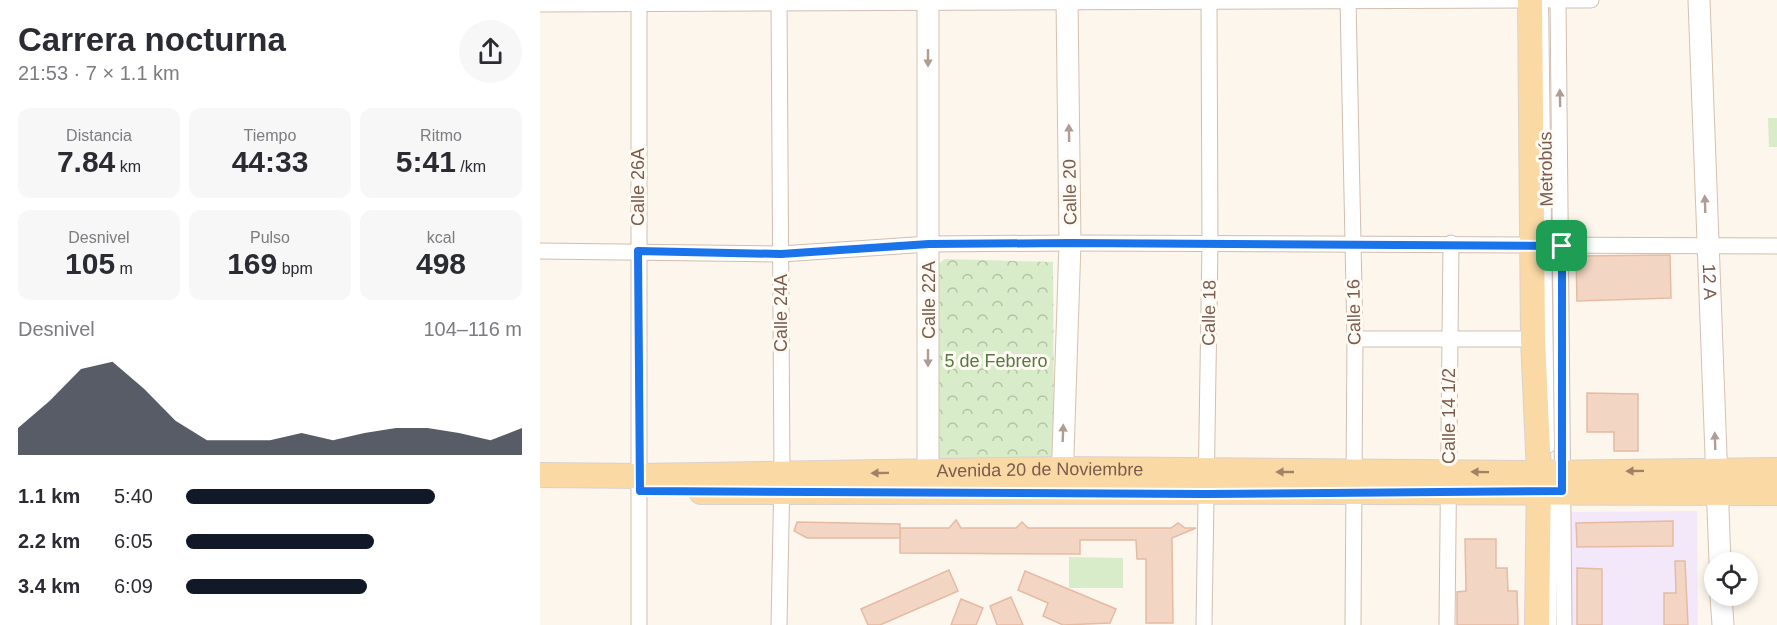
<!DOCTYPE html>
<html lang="es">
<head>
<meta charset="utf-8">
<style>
	body { margin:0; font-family:Arial,sans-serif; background:#f7f7f7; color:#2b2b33; height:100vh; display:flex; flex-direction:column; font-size:22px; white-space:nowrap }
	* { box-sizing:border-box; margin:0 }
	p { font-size:20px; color:#7c7c81 }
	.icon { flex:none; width:33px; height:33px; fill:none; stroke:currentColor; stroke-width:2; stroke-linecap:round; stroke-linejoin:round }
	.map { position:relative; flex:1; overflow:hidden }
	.side { display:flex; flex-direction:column; background:#fff; width:540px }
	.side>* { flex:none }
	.fabs { position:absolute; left:1164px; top:552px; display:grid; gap:12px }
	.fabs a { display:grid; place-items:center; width:54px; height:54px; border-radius:50%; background:#fff; box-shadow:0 3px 9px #0003; font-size:30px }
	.pin { position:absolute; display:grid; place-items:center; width:51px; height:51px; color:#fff; margin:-26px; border-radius:12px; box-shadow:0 3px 9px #0006 }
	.round { display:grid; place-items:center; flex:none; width:63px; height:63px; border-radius:32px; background:#f7f7f7 }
	.head { display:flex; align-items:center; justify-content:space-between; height:102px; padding:0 18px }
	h1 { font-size:33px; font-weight:700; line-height:45px }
	.figures { display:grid; grid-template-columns:repeat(3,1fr); gap:9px; height:102px; padding:6px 18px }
	.figures div { display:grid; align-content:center; border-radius:12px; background:#f7f7f7; text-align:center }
	.figures b { font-size:30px; font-weight:700 }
	.figures small { font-size:16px; font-weight:400 }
	.figures p { font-size:16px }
	.chart { height:168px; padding:12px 18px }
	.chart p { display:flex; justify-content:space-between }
	.chart svg { width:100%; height:108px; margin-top:6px; fill:#111827; opacity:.7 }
	ul { padding:0 18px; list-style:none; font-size:20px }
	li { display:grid; grid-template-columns:96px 72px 1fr; align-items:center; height:45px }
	li i { height:15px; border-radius:8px; background:#111827 }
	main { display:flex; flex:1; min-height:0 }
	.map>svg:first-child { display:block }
	.education { fill:#f3e8fa }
	.forest { fill:url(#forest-crowns) }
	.garden { fill:#d8ecc9 }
	.building { fill:#f3d5c3; stroke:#e6bba3; stroke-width:1.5 }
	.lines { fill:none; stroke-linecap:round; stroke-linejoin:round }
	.service-casing { stroke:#d1beb0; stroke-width:10 }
	.minor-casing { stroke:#d1beb0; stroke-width:17 }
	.secondary-casing { stroke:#d6c0b0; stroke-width:23 }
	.primary-casing { stroke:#dad1cd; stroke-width:26 }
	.service { stroke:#fff; stroke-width:8 }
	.minor { stroke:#fff; stroke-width:15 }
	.secondary { stroke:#fff; stroke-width:21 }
	.primary { stroke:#fbd9a5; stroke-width:24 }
	.oneway { fill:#af9d94 }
	.oneway2 { fill:#a18267 }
	.route-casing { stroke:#fff; stroke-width:12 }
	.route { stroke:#1a73e8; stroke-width:8 }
	.labels { text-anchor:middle; stroke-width:6; stroke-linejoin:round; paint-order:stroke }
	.street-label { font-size:18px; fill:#7a5c4d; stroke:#fffaf3 }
	.park-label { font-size:18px; fill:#537a41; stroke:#fffaf3 }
</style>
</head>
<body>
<main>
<section class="side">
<div class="head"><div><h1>Carrera nocturna</h1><p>21:53 · 7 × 1.1 km</p></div><a class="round"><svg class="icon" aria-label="share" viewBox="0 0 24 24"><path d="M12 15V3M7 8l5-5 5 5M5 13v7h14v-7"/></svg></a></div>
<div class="figures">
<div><p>Distancia</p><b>7.84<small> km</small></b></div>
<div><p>Tiempo</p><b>44:33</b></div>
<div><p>Ritmo</p><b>5:41<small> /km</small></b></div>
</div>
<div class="figures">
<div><p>Desnivel</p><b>105<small> m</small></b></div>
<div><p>Pulso</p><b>169<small> bpm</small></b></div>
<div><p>kcal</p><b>498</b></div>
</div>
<div class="chart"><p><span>Desnivel</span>104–116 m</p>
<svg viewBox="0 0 160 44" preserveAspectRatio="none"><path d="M0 44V33L10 22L20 9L30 6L40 17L50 30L60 38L70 38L80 38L90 35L100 38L110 35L120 33L130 33L140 35L150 38L160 33V44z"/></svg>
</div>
<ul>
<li><b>1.1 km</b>5:40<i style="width:74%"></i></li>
<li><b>2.2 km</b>6:05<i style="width:56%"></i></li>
<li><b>3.4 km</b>6:09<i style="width:54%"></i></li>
</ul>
</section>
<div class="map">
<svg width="1237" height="625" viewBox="0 0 1237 625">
	<defs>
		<pattern id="forest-crowns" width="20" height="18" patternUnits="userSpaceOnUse" patternTransform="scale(1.5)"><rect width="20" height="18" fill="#d8ecc9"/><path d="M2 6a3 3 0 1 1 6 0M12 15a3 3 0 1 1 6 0" fill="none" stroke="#b4c2a5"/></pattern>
	</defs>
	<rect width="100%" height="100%" fill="#fdf6ec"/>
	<!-- education -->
	<path class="education" d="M 1157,511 L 1158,625 L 1029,625 L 1028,512 Z"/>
	<!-- forest -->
	<path class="forest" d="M 405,259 L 513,262 L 514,457 L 399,461 L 398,264 Z"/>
	<!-- garden -->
	<g class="garden">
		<path d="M 1228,118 L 1237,118 L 1237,147 L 1229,147 Z"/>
		<path d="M 529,557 L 583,558 L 583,588 L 529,588 Z"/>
	</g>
	<!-- building -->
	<g class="building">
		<path d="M 1130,255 L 1131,298 L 1037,301 L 1036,256 Z"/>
		<path d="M 1047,393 L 1098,394 L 1098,451 L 1074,451 L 1074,432 L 1047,432 Z"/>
		<path d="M 416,520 L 421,528 L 476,528 L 482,522 L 488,528 L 631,528 L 638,523 L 645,528 L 656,528 L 632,538 L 633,623 L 606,623 L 606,559 L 597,559 L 596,540 L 540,540 L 540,554 L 360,553 L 360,528 L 409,528 Z"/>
		<path d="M 1133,521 L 1133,546 L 1037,547 L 1036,523 Z"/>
		<path d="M 257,522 L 360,524 L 360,538 L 267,538 L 254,531 Z"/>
		<path d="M 925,539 L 956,539 L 956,568 L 967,568 L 968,591 L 977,591 L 978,625 L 917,625 L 917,592 L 926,591 Z"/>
		<path d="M 1135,561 L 1145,561 L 1148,625 L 1124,625 L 1124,593 L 1136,593 Z"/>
		<path d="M 1037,568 L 1062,569 L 1062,625 L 1037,625 Z"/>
		<path d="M 409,570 L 418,591 L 340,625 L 328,625 L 321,609 Z"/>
		<path d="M 485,571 L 576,609 L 570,623 L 523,625 L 503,616 L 508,603 L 478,590 Z"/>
		<path d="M 471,597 L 483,625 L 457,625 L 450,606 Z"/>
		<path d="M 421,599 L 443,608 L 436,625 L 411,625 Z"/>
	</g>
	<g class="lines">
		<defs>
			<g id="service">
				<path d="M 1004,0 L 1010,448"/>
				<path d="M 1012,625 L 1012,496"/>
			</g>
			<g id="minor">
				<path d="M 99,0 L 99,625"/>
				<path d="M 808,0 L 815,339 L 813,625"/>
				<path d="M 1010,0 L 1051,0"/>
				<path d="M 1018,0 L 1024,625"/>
				<path d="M 0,4 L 999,0"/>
				<path d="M 0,251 L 241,254 L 389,244 L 530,243 L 1237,246"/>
				<path d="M 815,339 L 993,339"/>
				<path d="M 239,625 L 242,474 L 239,0"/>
				<path d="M 664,625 L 670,243 L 669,2"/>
				<path d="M 907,625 L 911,243"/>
			</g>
			<g id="secondary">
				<path d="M 388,0 L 388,488"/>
				<path id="s1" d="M 1159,0 L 1180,562"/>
				<path d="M 522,485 L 530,243 L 527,0"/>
				<path d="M 1181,596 L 1183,625"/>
			</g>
			<g id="primary">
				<path d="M 990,0 L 993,339 L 999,473 L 997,625"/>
				<path id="s2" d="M 0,475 L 101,476 L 522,469 L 999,473 L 1237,470"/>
				<path d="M 161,492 C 520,493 878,490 1237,493"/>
			</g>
		</defs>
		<!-- service casing -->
		<use href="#service" class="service-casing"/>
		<!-- minor casing -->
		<use href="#minor" class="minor-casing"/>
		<!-- secondary casing -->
		<use href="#secondary" class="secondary-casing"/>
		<!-- primary casing -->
		<use href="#primary" class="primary-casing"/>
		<!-- service -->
		<use href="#service" class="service"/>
		<!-- minor -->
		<use href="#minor" class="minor"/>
		<!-- secondary -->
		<use href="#secondary" class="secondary"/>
		<!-- primary -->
		<use href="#primary" class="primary"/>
	</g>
	<!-- one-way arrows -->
	<defs><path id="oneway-solid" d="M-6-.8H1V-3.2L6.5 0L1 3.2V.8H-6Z" transform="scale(1.5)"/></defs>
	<g class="oneway">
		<use href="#oneway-solid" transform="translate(388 58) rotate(90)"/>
		<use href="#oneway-solid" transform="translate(1020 98) rotate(-91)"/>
		<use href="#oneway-solid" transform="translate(529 133) rotate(-91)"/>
		<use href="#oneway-solid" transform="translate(1165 204) rotate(-92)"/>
		<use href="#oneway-solid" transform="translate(388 358) rotate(90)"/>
		<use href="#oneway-solid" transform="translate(523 433) rotate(-88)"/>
		<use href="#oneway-solid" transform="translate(1175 441) rotate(-92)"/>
	</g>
	<g class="oneway2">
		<use href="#oneway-solid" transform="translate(1095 471) rotate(179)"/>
		<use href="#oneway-solid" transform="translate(745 472) rotate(180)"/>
		<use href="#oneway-solid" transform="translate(940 472) rotate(-179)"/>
		<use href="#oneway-solid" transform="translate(340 473) rotate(179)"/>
	</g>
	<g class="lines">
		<defs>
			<path id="route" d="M 530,243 L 1022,246 L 1022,491 L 665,494 L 100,491 L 98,251 L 241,254 L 389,244 Z"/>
		</defs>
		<!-- route casing -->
		<use href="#route" class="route-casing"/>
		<!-- route -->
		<use href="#route" class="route"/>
	</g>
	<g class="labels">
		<!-- street labels -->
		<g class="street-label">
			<text transform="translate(1006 169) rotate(-91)" y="6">Metrobús</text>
			<text transform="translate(98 187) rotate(-90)" y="6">Calle 26A</text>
			<text transform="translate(530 192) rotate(-91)" y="6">Calle 20</text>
			<text dy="6" stroke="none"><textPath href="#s1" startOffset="282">12 A</textPath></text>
			<text transform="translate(389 300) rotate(-90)" y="6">Calle 22A</text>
			<text transform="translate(814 312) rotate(-91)" y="6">Calle 16</text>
			<text transform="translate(241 313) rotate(-90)" y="6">Calle 24A</text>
			<text transform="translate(669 313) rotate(-89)" y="6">Calle 18</text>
			<text transform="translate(909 416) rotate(-90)" y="6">Calle 14 1/2</text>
			<text dy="6" stroke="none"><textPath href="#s2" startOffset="500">Avenida 20 de Noviembre</textPath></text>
		</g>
		<!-- park labels -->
		<g class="park-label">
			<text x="456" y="367">5 de Febrero</text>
		</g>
	</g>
</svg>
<div class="fabs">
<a><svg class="icon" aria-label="locate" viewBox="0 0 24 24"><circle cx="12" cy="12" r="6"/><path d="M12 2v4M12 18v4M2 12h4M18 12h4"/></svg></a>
</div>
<div class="pin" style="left:1022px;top:246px;background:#1e9e55"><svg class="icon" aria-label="arrive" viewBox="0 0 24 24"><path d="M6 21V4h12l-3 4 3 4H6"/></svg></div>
</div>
</main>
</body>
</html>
